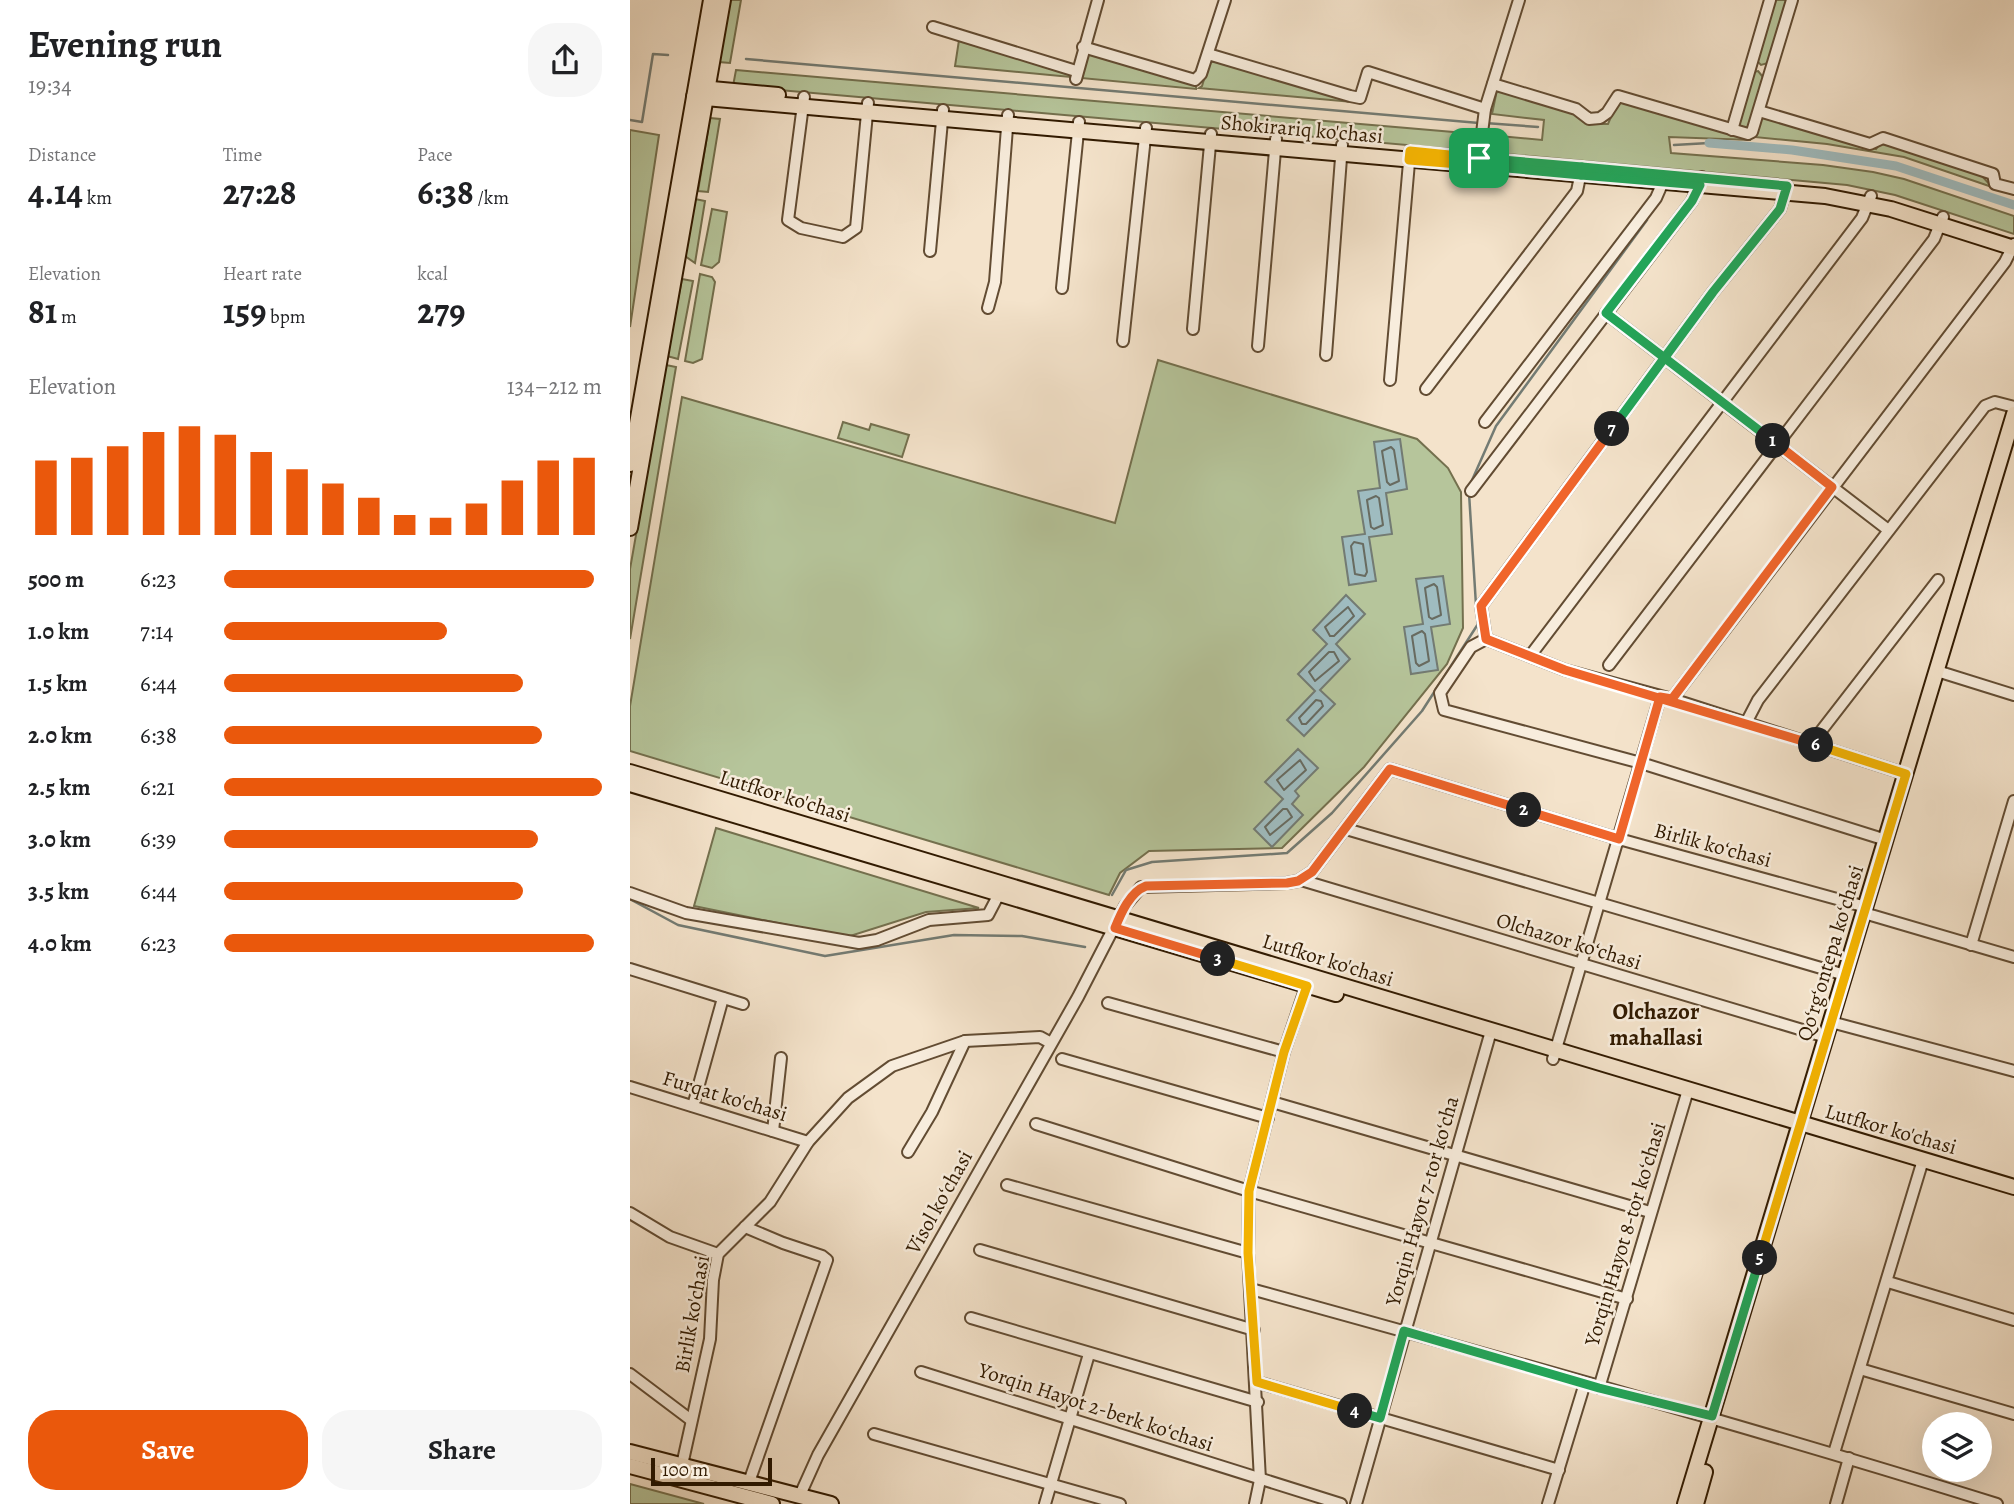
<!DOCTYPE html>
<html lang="en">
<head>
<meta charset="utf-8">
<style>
	body { margin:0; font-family:Alegreya,serif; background:#f6f6f6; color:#202124; height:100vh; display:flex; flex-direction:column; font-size:26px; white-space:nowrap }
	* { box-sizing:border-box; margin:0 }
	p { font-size:23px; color:#757577 }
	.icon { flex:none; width:38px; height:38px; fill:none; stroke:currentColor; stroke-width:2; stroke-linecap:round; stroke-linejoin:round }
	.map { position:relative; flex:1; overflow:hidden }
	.side { display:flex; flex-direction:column; background:#fff; width:630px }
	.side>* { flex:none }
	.tools { position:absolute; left:1292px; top:1412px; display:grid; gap:14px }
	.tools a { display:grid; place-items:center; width:70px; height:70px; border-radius:50%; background:#fff; box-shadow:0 7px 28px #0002; font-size:35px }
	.scale { position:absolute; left:21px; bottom:18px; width:121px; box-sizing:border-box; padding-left:7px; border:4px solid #311a00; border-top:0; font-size:19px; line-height:24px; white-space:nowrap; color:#311a00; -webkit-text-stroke:5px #f8eddd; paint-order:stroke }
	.pin { position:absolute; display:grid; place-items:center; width:60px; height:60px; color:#fff; margin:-30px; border-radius:14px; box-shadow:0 4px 10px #0006 }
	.km { position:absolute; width:35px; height:35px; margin:-18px; border-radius:50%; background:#222; color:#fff; font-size:19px; line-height:35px; text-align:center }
	.round { display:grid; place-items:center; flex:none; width:74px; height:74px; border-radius:28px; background:#f6f6f6 }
	.headline { display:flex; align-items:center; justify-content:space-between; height:119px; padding:0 28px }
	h1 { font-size:38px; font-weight:700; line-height:52px }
	.figures { display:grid; grid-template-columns:repeat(3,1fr); gap:10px; height:119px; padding:7px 28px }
	.figures div { display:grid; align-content:center }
	.figures b { font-size:35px; font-weight:700 }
	.figures small { font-size:19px; font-weight:400 }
	.figures p { font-size:19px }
	.chart { height:196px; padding:14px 28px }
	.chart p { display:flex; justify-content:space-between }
	.chart svg { width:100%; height:126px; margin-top:7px; stroke:#ea580c; stroke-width:6 }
	.button { display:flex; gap:14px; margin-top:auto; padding:14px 28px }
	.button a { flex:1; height:80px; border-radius:28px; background:#ea580c; color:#fff; font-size:28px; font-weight:700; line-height:80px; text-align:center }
	.button a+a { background:#f6f6f6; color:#202124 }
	ul { padding:0 28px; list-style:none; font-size:23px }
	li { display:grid; grid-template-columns:112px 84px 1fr; align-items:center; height:52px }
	li i { height:18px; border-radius:9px; background:#ea580c }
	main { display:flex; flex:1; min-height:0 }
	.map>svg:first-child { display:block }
	.green { fill:#b6c59b; stroke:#74704e; stroke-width:2 }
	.water { fill:#9fbcc0; stroke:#737b73; stroke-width:2 }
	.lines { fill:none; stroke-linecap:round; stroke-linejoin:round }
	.shore { stroke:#686b60; stroke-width:2 }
	.stream { stroke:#737b73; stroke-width:2.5 }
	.canal { stroke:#9fbcc0; stroke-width:9 }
	.minor-casing { stroke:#624c33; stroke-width:14 }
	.major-casing { stroke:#311a00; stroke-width:18 }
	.minor { stroke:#f8eddd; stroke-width:10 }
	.major { stroke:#f4e3cb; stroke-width:14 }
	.split-1-casing { stroke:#fff; stroke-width:14 }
	.split-2-casing { stroke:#fff; stroke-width:14 }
	.split-3-casing { stroke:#fff; stroke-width:14 }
	.split-4-casing { stroke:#fff; stroke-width:14 }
	.split-5-casing { stroke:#fff; stroke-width:14 }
	.split-6-casing { stroke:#fff; stroke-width:14 }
	.split-7-casing { stroke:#fff; stroke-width:14 }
	.split-8-casing { stroke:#fff; stroke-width:14 }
	.split-9-casing { stroke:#fff; stroke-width:14 }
	.split-1 { stroke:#22a559; stroke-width:9 }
	.split-2 { stroke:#f0652b; stroke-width:9 }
	.split-3 { stroke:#f0652b; stroke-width:9 }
	.split-4 { stroke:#f5b400; stroke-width:9 }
	.split-5 { stroke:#22a559; stroke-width:9 }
	.split-6 { stroke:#f5b400; stroke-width:9 }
	.split-7 { stroke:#f0652b; stroke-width:9 }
	.split-8 { stroke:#22a559; stroke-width:9 }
	.split-9 { stroke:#f5b400; stroke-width:9 }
	.labels { text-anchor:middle; stroke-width:5; stroke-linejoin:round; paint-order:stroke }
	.street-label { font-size:21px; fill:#311a00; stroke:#f8eddd }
	.neighbourhood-label { font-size:23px; font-weight:bold; fill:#311a00; stroke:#f8eddd }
</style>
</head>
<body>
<main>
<section class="side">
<div class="headline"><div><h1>Evening run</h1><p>19:34</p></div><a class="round"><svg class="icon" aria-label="share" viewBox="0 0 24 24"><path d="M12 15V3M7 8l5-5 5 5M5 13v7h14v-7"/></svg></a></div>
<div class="figures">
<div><p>Distance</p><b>4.14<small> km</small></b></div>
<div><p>Time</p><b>27:28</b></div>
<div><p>Pace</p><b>6:38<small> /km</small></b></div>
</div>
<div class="figures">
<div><p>Elevation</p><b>81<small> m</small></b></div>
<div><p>Heart rate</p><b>159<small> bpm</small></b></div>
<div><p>kcal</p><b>279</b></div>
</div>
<div class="chart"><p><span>Elevation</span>134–212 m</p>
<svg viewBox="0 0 160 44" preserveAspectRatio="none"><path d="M5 44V18M15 44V17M25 44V13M35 44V8M45 44V6M55 44V9M65 44V15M75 44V21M85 44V26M95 44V31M105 44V37M115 44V38M125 44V33M135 44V25M145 44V18M155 44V17"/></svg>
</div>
<ul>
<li><b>500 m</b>6:23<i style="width:98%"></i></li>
<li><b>1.0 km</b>7:14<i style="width:59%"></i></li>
<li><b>1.5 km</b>6:44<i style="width:79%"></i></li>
<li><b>2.0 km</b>6:38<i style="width:84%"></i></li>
<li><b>2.5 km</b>6:21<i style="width:100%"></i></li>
<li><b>3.0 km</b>6:39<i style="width:83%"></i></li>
<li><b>3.5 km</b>6:44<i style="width:79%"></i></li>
<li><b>4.0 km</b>6:23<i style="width:98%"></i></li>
</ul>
<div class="button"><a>Save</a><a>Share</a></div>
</section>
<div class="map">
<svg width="1384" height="1504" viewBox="0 0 1384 1504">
	<rect width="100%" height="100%" fill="#f4e3cb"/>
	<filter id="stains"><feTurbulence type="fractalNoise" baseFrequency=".00286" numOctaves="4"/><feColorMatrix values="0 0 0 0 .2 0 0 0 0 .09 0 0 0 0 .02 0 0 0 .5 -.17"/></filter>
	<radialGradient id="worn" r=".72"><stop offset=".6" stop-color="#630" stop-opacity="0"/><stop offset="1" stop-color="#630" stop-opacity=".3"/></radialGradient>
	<!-- green -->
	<g class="green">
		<path d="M 100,0 L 111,0 L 100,63 L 89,62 Z"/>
		<path d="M 1144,0 L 1158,0 L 1138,63 L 1131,65 L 1127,61 Z"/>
		<path d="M 329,40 L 448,77 L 458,53 L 566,85 L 566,89 L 325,66 Z"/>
		<path d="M 584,61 L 589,61 L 723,102 L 569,88 L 572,86 L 579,63 Z"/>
		<path d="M 106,70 L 835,133 L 846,142 L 845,151 L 103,86 Z"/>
		<path d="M 1128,71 L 1133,77 L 1119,126 L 1116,128 L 1108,126 L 1123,72 Z"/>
		<path d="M 867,90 L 942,111 L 959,124 L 978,124 L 987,103 L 994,100 L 1121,140 L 1039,137 L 1041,153 L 1193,165 L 1243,172 L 1274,179 L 1384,216 L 1384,234 L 1265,195 L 1217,185 L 856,152 L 859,135 L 912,140 L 914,120 L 862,114 Z"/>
		<path d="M 1132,116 L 1246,149 L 1252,141 L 1352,176 L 1362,187 L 1274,157 L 1197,144 L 1124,137 Z"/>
		<path d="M 80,118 L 90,119 L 78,192 L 68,191 Z"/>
		<path d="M 0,130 L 29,135 L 0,327 Z"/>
		<path d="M 65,199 L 75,201 L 65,263 L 55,256 Z"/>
		<path d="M 82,209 L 97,212 L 89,262 L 82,268 L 71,265 Z"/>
		<path d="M 70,274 L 82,277 L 85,282 L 72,359 L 63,363 L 55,361 Z"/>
		<path d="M 52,279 L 63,281 L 48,359 L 37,356 Z"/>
		<path d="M 528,360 L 787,439 L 818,468 L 831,492 L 833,628 L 817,664 L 734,767 L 652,848 L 519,851 L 490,873 L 479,895 L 0,751 L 0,706 L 52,397 L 485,523 Z"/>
		<path d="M 36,365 L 46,367 L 0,639 L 0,569 Z"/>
		<path d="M 213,422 L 239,430 L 241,424 L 279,435 L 272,457 L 208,438 Z"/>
		<path d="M 86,828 L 349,908 L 296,912 L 217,937 L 64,906 Z"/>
		<path d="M 0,1484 L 74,1504 L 0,1504 Z"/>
	</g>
	<!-- water -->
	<g class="water">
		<path d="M 770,439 L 777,489 L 756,493 L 762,534 L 739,537 L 746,581 L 719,585 L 712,537 L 735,534 L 728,491 L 750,488 L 744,442 Z"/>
		<path d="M 813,576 L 820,624 L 801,627 L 808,670 L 781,674 L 774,627 L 793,624 L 786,579 Z"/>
		<path d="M 716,595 L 735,614 L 706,644 L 720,659 L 690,690 L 705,704 L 674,736 L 657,720 L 685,691 L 668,674 L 697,644 L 683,630 Z"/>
		<path d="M 668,749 L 688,768 L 665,791 L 669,796 L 662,804 L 673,815 L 642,847 L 624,829 L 653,799 L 635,782 Z"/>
	</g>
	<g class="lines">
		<!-- shore -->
		<g class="shore">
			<path d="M 761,447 L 764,450 L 769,481 L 760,485 L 757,482 L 752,451 Z"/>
			<path d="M 746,496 L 749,498 L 753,525 L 744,529 L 741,527 L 737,500 Z"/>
			<path d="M 724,542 L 733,544 L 737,572 L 735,576 L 725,574 L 721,546 Z"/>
			<path d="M 804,584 L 807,587 L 811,615 L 802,619 L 799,617 L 795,588 Z"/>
			<path d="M 718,607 L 724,616 L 704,636 L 700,636 L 695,627 Z"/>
			<path d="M 792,631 L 795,634 L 799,661 L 789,666 L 786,663 L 782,636 Z"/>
			<path d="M 699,652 L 704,652 L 709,661 L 685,681 L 679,672 Z"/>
			<path d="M 686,700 L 691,701 L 693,706 L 676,724 L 672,724 L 669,718 Z"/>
			<path d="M 670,760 L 676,770 L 654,790 L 647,780 Z"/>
			<path d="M 653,809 L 657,809 L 662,817 L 640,835 L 635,827 Z"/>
		</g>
		<!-- stream -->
		<g class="stream">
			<path d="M 116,59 L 849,123"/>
			<path d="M 0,120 L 12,122 L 23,54 L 38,55"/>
			<path d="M 855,123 L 908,127"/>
			<path d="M 1044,145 L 1079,143"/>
			<path d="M 839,487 L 866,426 L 1017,220"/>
			<path d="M 839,493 L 846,605"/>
			<path d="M 482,895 L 496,870 L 522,862 L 657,853 L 702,813 L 792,711 L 848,624 L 847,612"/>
			<path d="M 0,899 L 48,925 L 195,956 L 324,935 L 392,936 L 455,947"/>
		</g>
		<!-- canal -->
		<path class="canal" d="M 1079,143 L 1162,150 L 1266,166 L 1384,205"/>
		<defs>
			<g id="minor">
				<path d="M 303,27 L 446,71"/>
				<path d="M 453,47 L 565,80 L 571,74 L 595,0"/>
				<path d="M 578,54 L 720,96 L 730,98 L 738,72 L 855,109"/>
				<path d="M 446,79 L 468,0"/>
				<path d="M 863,84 L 946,109 L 959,119 L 970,118 L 977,113 L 988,96 L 1118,134 L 1122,132 L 1162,0"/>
				<path d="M 174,97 L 158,220 L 171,228 L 213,237 L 226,228 L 238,103"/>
				<path d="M 1129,111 L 1240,144 L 1253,138 L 1363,174 L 1365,184 L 1384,189"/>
				<path d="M 1102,130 L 1140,0"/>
				<path d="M 849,157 L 855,109 L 889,0"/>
				<path d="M 1157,186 L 1150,209 L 1083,292 L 851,606 L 856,639 L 935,670 L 1042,699 L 1276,774"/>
				<path d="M 300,251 L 313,110"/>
				<path d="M 432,288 L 449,122"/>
				<path d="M 358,308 L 365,282 L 378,115"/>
				<path d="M 976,313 L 1257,529"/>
				<path d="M 563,329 L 581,134"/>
				<path d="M 493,341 L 516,128"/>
				<path d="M 628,346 L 646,139"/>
				<path d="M 696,355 L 712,145"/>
				<path d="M 760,380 L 780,151"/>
				<path d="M 796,389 L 947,191 L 952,167"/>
				<path d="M 855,422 L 1026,198 L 1033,182"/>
				<path d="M 841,491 L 1062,201 L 1072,177"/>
				<path d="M 856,639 L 841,647 L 810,693 L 814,710 L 1011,763 L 1256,840"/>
				<path d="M 900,656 L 1232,218 L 1241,196"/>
				<path d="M 979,665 L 1304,239 L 1313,217"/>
				<path d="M 1307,671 L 1384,695"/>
				<path d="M 1042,699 L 1375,262 L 1384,244"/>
				<path d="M 1116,723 L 1128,700 L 1355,406 L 1365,402 L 1384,407"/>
				<path d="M 1181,744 L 1308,580"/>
				<path d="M 716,829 L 1215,975"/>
				<path d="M 671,880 L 1196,1037"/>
				<path d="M 0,893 L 56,913 L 229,943 L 247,940 L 299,920 L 358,915 L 369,894"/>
				<path d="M 1234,913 L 1384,957"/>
				<path d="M 1341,945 L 1384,801"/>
				<path d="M 0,969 L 113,1004"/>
				<path d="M 478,1003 L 654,1052"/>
				<path d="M 1201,1022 L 1384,1071"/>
				<path d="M 432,1059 L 638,1118"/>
				<path d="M 923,1059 L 1030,697"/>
				<path d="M 0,1087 L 178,1142"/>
				<path d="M 642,1102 L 1020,1212"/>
				<path d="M 63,1106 L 93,998"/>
				<path d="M 406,1124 L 619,1191 L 997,1299"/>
				<path d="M 143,1131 L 151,1058"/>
				<path d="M 278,1152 L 302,1112 L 335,1041"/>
				<path d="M 377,1185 L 618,1253"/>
				<path d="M 0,1213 L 40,1237 L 88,1254"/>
				<path d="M 115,1227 L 153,1243 L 192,1256 L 197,1260 L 119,1482"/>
				<path d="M 350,1250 L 624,1330"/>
				<path d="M 1258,1282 L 1384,1320"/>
				<path d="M 621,1289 C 871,1358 1120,1427 1367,1504"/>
				<path d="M 341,1318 L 628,1402"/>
				<path d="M 1230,1369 L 1384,1414"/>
				<path d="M 291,1372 L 711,1504"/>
				<path d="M 0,1374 L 61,1420"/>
				<path d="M 627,1382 L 929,1470"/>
				<path d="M 969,1388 L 1058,1090"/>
				<path d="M 244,1434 L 490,1504"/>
				<path d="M 1204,1453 L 1293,1160"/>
				<path d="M 52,1465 L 80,1339 L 83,1280 L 88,1254 L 140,1202 L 178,1142 L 218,1098 L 262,1066 L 335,1041 L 410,1037 L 421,1043"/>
				<path d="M 170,1495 L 188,1455 L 448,997 L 495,906 L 511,887 L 657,883 L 668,881 L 682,872 L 760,769 L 989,839 L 1236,907"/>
				<path d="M 415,1504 L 459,1354"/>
				<path d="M 625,1504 L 630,1480 L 618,1253 L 619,1191 L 654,1052 L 678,981"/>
				<path d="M 726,1504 L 861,1031"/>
				<path d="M 918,1504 L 955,1383"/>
				<path d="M 1206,1504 L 1219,1458"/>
			</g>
			<g id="major">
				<path d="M 71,88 L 148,95"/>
				<path d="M 64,97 L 1195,196 L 1261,209 L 1384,248"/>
				<path d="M 0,464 L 81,0"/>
				<path d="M 0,528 L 93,0"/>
				<path d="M 0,772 L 1384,1187"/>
				<path d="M 0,784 L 706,994"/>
				<path d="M 0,1452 L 201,1504"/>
				<path d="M 0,1466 L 142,1504"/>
				<path d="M 1055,1504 L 1384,414"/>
				<path d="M 1066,1504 L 1075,1472"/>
			</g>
		</defs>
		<!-- minor casing -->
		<use href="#minor" class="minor-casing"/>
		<!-- major casing -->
		<use href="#major" class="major-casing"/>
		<!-- minor -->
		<use href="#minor" class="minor"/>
		<!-- major -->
		<use href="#major" class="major"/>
	</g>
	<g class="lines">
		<defs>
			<path id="split-1" d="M 849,158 L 952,167 L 951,175 L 1070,185 L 1062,201 L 976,313 L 1143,441"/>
			<path id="split-2" d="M 894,810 L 989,839 L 1030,697 L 1042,699 L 1202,487 L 1143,441"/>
			<path id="split-3" d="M 588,959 L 485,928 C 491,913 500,892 516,886 L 657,883 L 668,881 L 682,872 L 760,769 L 894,810"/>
			<path id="split-4" d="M 588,959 L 677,986 L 654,1052 L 619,1191 L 618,1253 L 627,1382 L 725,1411"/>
			<path id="split-5" d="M 725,1411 L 750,1418 L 774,1331 L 969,1388 L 1082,1416 L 1130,1258"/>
			<path id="split-6" d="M 1130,1258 L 1276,774 L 1186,745"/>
			<path id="split-7" d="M 982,429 L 851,606 L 856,639 L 935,670 L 1186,745"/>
			<path id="split-8" d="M 866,167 L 951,175 L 952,167 L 1157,186 L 1150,209 L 1083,292 L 982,429"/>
			<path id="split-9" d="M 849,158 L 780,151 L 779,160 L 866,167"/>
		</defs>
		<!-- split-1 casing -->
		<use href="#split-1" class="split-1-casing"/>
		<!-- split-2 casing -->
		<use href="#split-2" class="split-2-casing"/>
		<!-- split-3 casing -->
		<use href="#split-3" class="split-3-casing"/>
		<!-- split-4 casing -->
		<use href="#split-4" class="split-4-casing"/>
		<!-- split-5 casing -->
		<use href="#split-5" class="split-5-casing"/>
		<!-- split-6 casing -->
		<use href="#split-6" class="split-6-casing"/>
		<!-- split-7 casing -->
		<use href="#split-7" class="split-7-casing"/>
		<!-- split-8 casing -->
		<use href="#split-8" class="split-8-casing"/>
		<!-- split-9 casing -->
		<use href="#split-9" class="split-9-casing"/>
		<!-- split-1 -->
		<use href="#split-1" class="split-1"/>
		<!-- split-2 -->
		<use href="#split-2" class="split-2"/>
		<!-- split-3 -->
		<use href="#split-3" class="split-3"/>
		<!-- split-4 -->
		<use href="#split-4" class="split-4"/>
		<!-- split-5 -->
		<use href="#split-5" class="split-5"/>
		<!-- split-6 -->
		<use href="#split-6" class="split-6"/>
		<!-- split-7 -->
		<use href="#split-7" class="split-7"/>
		<!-- split-8 -->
		<use href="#split-8" class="split-8"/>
		<!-- split-9 -->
		<use href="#split-9" class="split-9"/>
	</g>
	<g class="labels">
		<!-- street labels -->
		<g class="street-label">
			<text transform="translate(672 129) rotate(5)" y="7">Shokirariq ko'chasi</text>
			<text transform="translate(155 796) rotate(17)" y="7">Lutfkor ko'chasi</text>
			<text transform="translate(1083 845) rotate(15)" y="7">Birlik koʻchasi</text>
			<text transform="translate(939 941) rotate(17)" y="7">Olchazor koʻchasi</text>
			<text transform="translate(1200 953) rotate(-73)" y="7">Qoʻrgʻontepa koʻchasi</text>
			<text transform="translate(698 960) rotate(17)" y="7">Lutfkor ko'chasi</text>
			<text transform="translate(95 1096) rotate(17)" y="7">Furqat ko'chasi</text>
			<text transform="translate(1261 1129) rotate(16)" y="7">Lutfkor ko'chasi</text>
			<text transform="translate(792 1201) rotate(-74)" y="7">Yorqin Hayot 7-tor koʻcha</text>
			<text transform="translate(309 1202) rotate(-61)" y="7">Visol koʻchasi</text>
			<text transform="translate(995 1234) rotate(-73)" y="7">Yorqin Hayot 8-tor koʻchasi</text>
			<text transform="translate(62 1314) rotate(-80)" y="7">Birlik ko'chasi</text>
			<text transform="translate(466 1407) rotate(18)" y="7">Yorqin Hayot 2-berk koʻchasi</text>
		</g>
		<!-- neighbourhood labels -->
		<g class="neighbourhood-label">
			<text x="1026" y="1019">Olchazor<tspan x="1026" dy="26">mahallasi</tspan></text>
		</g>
	</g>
	<rect width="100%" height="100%" filter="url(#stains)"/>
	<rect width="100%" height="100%" fill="url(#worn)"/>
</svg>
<div class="tools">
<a><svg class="icon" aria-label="layers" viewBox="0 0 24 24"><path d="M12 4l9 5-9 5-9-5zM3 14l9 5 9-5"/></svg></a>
</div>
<div class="scale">100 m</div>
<div class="pin" style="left:849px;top:158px;background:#1e9e55"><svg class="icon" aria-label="arrive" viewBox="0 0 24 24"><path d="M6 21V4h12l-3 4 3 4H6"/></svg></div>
<b class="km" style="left:1143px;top:441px">1</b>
<b class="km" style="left:894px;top:810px">2</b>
<b class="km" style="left:588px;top:959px">3</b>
<b class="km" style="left:725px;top:1411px">4</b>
<b class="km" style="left:1130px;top:1258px">5</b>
<b class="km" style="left:1186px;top:745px">6</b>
<b class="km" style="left:982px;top:429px">7</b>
</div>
</main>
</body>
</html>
